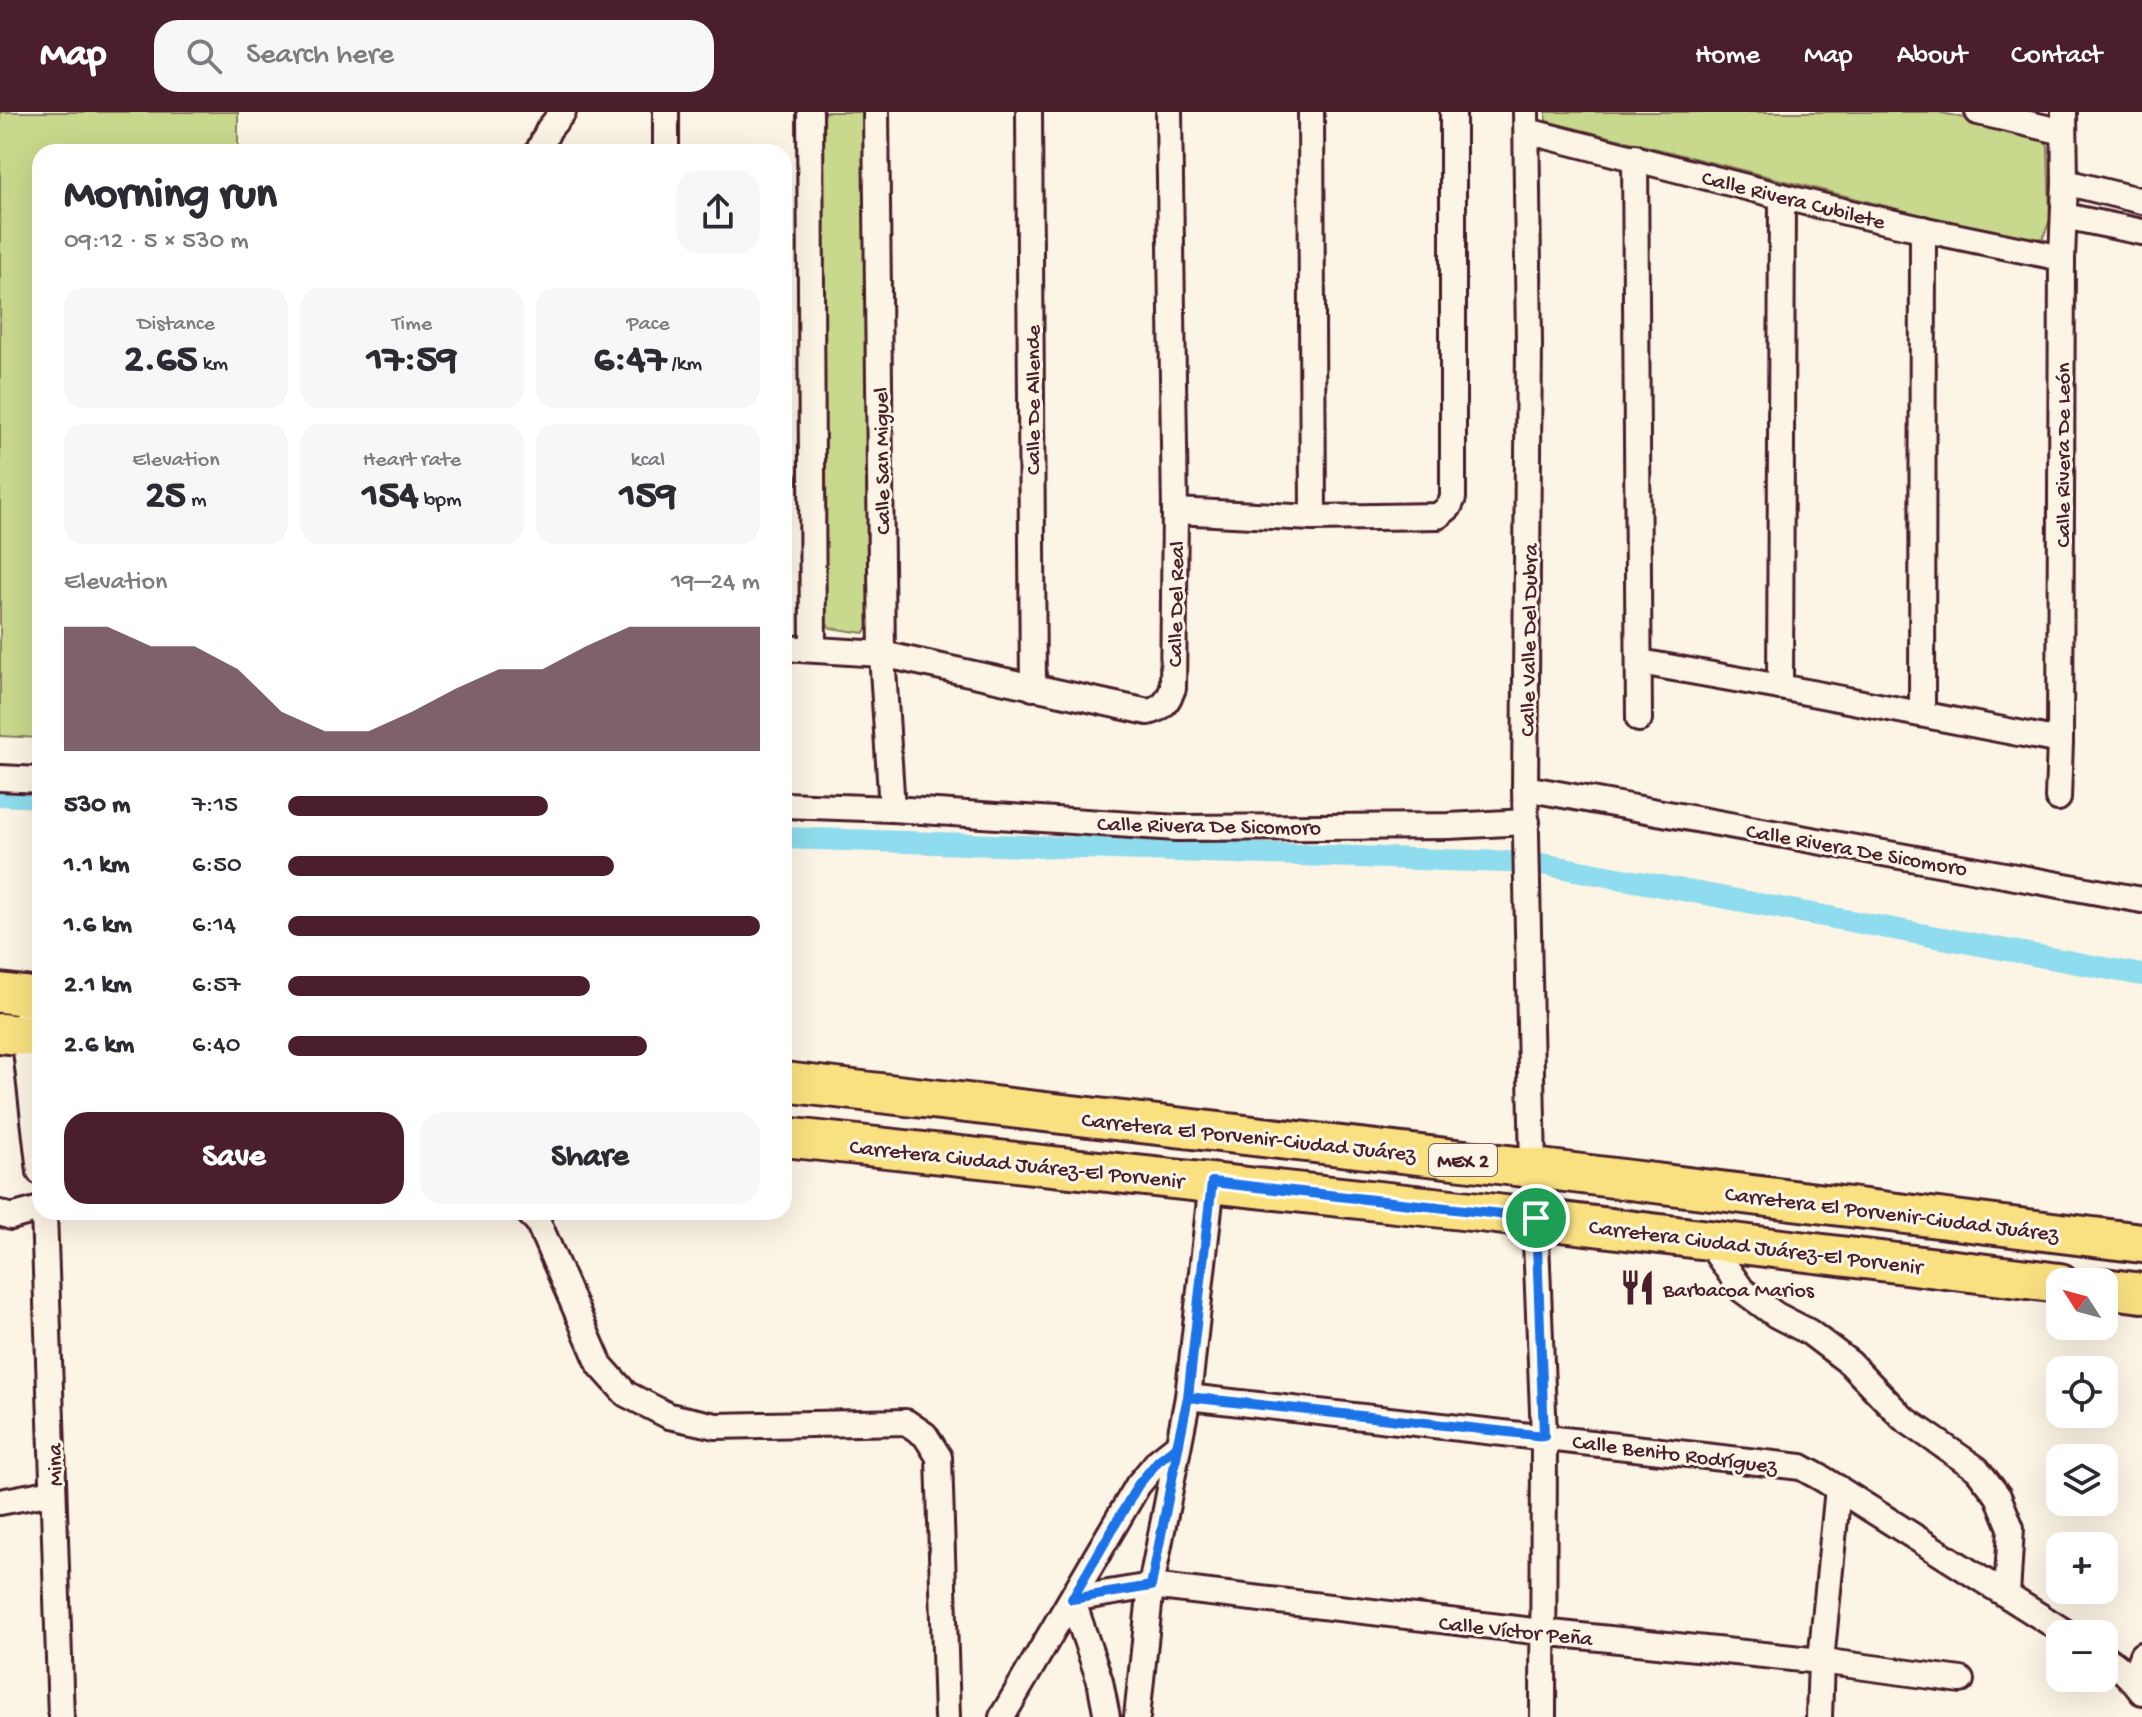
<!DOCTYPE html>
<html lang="en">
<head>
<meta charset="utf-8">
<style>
	body { margin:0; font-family:"Gochi Hand",sans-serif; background:#f7f7f7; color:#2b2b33; height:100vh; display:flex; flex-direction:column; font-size:30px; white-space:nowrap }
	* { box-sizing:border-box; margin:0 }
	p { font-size:26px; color:#7c7c81 }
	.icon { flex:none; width:44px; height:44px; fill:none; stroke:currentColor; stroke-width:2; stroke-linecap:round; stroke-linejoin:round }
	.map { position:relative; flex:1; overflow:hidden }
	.sheet { position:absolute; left:32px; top:32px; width:760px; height:1076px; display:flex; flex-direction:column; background:#fff; border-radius:24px; box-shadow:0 8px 32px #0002 }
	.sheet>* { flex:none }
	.needle { width:52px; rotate:306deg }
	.controls { position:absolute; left:2046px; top:1156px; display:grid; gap:16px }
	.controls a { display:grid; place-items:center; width:72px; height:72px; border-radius:16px; background:#fff; box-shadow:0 8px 32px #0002; font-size:40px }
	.pin { position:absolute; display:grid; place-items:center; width:68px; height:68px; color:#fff; margin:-34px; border:4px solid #fff; border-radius:50%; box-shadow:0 2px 8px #0007 }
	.round { display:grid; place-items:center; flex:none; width:84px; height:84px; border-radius:24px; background:#f7f7f7 }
	.head { display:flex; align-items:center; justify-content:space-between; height:136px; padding:0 32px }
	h1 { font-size:44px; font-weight:700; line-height:60px }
	.metrics { display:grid; grid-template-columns:repeat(3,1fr); gap:12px; height:136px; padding:8px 32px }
	.metrics div { display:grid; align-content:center; border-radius:20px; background:#f7f7f7; text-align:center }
	.metrics b { font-size:40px; font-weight:700 }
	.metrics small { font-size:22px; font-weight:400 }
	.metrics p { font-size:22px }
	.chart { height:224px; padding:16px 32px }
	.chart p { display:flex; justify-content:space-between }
	.chart svg { width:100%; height:144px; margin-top:8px; fill:#4a1f2b; opacity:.7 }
	.button { display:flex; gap:16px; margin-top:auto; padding:16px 32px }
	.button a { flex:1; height:92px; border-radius:24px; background:#4a1f2b; color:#fff; font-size:32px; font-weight:700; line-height:92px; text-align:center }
	.button a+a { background:#f7f7f7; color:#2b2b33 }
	ul { padding:0 32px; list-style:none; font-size:26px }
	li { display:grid; grid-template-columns:128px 96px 1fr; align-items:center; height:60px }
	li i { height:20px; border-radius:10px; background:#4a1f2b }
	header { display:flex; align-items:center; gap:48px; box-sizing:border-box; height:112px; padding:0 40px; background:#4a1f2b; color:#fff }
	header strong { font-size:38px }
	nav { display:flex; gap:44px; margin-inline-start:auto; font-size:28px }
	.search { width:560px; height:72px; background:#f7f7f7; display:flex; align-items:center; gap:20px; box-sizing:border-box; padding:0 28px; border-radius:24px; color:#7c7c81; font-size:30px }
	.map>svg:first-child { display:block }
	.green { fill:#c8d88c; stroke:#897c5c; stroke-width:2 }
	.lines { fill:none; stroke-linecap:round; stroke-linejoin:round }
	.canal { stroke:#8edced; stroke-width:22 }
	.minor-casing { stroke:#4a1f2b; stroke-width:30 }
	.primary-casing { stroke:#4a1f2b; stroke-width:44 }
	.minor { stroke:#fcf5e5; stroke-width:24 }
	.primary { stroke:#f9e181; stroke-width:38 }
	.route-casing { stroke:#fff; stroke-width:16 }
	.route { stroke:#1a73e8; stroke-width:10 }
	.labels { text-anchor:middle; stroke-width:6; stroke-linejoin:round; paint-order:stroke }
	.shield { fill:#fcf5e5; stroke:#7f5f63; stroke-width:2 }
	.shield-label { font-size:20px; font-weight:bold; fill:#4a1f2b }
	.street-label { font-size:22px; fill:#4a1f2b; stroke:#fcf5e5 }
	.poi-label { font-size:22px; fill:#4a1f2b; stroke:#fcf5e5; text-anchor:start }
</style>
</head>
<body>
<header>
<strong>Map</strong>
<div class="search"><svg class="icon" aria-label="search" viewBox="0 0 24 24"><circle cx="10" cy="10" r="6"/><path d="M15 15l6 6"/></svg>Search here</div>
<nav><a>Home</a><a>Map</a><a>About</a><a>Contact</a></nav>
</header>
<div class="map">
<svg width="2142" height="1605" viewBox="0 0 2142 1605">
	<rect width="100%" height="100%" fill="#fcf5e5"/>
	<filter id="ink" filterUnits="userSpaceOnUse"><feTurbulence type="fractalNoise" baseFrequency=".0125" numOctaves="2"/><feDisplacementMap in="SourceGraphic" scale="16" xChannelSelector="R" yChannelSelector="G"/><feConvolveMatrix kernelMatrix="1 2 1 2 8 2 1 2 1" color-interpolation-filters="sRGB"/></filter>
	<g filter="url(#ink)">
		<!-- green -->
		<g class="green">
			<path d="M 0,0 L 238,0 L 238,40 L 40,40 L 40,626 L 0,624 Z"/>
			<path d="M 821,0 L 863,0 L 871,514 L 863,521 L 831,516 L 820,506 Z"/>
			<path d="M 1546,0 L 1938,0 L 2040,23 L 2048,34 L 2050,108 L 2043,126 L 2021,128 L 1546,9 Z"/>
		</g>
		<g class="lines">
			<!-- canal -->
			<g class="canal">
				<path d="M 0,683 L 40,685"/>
				<path d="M 784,726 L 1537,751 L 2142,863"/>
			</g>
			<defs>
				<g id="minor">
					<path d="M 666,0 L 666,40"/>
					<path d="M 810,0 L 813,537"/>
					<path d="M 876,0 L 882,542 L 892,697"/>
					<path d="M 1029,0 L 1033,576"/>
					<path d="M 1311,0 L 1313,406"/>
					<path d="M 1526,0 L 1529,232 L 1525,676 L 1533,1056 L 1544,1324 L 1543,1605"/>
					<path d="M 1978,0 L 2064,20"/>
					<path d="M 1527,19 C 1612,40 1696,63 1781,84 C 1874,108 1968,127 2062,146"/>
					<path d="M 538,40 L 549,17 L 563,0"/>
					<path d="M 1635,45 L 1639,607"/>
					<path d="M 2065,70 L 2142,89"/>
					<path d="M 2064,104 L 2142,120"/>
					<path d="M 1175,399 L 1313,406 L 1438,404 L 1449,395 L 1453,386 L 1453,0"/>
					<path d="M 784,536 L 882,542 L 1148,600 C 1163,597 1168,589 1173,576 L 1175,399 L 1169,0"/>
					<path d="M 1640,550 L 1780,575 L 2060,629"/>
					<path d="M 1780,575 L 1782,84"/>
					<path d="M 1922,601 L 1923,117"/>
					<path d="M 0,666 L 40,668"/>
					<path d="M 1525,676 L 2142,788"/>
					<path d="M 2058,686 L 2060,629 L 2062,146 L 2065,70 L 2064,0"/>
					<path d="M 784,693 L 892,697 L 1177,716 L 1449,714 L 1527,710"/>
					<path d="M 23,912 L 40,1060"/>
					<path d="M 44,1100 L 61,1605"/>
					<path d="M 528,1100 L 538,1110 L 600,1253 L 626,1282 L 669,1304 L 716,1314 L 906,1310 L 925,1323 L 939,1345 L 947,1605"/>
					<path d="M 0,1101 L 11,1105 L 40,1097"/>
					<path d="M 1707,1128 L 1742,1178 L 1776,1203 L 1809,1220 L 1850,1251 L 1903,1306 L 1977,1357 L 1998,1384 L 2011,1416 L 2007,1483"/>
					<path d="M 1188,1285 L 1801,1355 L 1823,1367 L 2068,1522"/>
					<path d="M 0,1390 L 53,1380"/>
					<path d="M 2104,1545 C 2119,1554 2131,1565 2142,1580"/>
					<path d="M 2133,1567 L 2142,1543"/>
					<path d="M 1002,1605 L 1138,1373 L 1158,1349 L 1177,1334"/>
					<path d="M 1107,1605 L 1100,1569 L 1072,1487 L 1151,1474 L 1542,1520 L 1821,1549 L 1961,1568"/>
					<path d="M 1137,1605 L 1151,1474 L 1188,1285 L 1212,1070"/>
					<path d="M 1819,1605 L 1821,1549 L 1838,1376"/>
				</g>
				<g id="primary">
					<path d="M 0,881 L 40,886"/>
					<path d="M 0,921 L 40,925"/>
					<path d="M 784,970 L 1533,1056 L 2142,1131"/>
					<path d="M 784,1025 L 1480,1100 L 2060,1171"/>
					<path d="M 2104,1176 L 2142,1181"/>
				</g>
			</defs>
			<!-- minor casing -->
			<use href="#minor" class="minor-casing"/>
			<!-- primary casing -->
			<use href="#primary" class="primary-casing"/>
			<!-- minor -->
			<use href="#minor" class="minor"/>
			<!-- primary -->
			<use href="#primary" class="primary"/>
		</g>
	</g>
	<g class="lines" filter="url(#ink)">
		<defs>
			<path id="route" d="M 1536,1106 L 1212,1070 L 1188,1285 L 1151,1474 L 1072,1487 L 1138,1373 L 1158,1349 L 1177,1334 L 1188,1285 L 1544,1324 L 1536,1106"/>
		</defs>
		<!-- route casing -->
		<use href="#route" class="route-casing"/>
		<!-- route -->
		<use href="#route" class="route"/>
	</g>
	<!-- icons -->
	<defs>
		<symbol id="restaurant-bare" viewBox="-9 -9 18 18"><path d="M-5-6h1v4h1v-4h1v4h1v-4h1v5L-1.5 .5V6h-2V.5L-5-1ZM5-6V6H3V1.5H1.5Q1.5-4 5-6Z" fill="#4a1f2b" stroke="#fcf5e5" stroke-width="2.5" paint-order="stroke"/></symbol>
	</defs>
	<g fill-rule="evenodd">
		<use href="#restaurant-bare" x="1612" y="1150" width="51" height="51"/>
	</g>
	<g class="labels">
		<!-- shield labels -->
		<rect class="shield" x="1429" y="1032" width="68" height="32" rx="6"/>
		<g class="shield-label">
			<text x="1463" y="1055">MEX 2</text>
		</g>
		<!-- street labels -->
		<g class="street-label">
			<text transform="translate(1794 86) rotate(14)" y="8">Calle Rivera Cubilete</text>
			<text transform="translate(1031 288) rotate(-90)" y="8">Calle De Allende</text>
			<text transform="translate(2061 343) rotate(-90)" y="8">Calle Rivera De León</text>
			<text transform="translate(880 349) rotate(-91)" y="8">Calle San Miguel</text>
			<text transform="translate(1174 492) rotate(-89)" y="8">Calle Del Real</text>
			<text transform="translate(1527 528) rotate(-89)" y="8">Calle Valle Del Dubra</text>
			<text transform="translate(1209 712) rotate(1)" y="8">Calle Rivera De Sicomoro</text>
			<text transform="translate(1857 736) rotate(10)" y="8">Calle Rivera De Sicomoro</text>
			<text transform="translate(1249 1023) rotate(6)" y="8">Carretera El Porvenir-Ciudad Juárez</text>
			<text transform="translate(1017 1050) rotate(6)" y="8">Carretera Ciudad Juárez-El Porvenir</text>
			<text transform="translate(1892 1100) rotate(7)" y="8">Carretera El Porvenir-Ciudad Juárez</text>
			<text transform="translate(1756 1133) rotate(7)" y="8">Carretera Ciudad Juárez-El Porvenir</text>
			<text transform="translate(1675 1340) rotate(7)" y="8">Calle Benito Rodríguez</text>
			<text transform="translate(53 1353) rotate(-92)" y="8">Mina</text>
			<text transform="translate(1516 1517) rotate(6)" y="8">Calle Víctor Peña</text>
		</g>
		<!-- poi labels -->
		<g class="poi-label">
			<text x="1663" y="1184">Barbacoa Marios</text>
		</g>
	</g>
</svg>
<div class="controls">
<a><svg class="needle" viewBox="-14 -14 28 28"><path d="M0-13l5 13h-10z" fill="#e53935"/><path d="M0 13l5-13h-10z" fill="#7c7c81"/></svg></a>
<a><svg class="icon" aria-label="locate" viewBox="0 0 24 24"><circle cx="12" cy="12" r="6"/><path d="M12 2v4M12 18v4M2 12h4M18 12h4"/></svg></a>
<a><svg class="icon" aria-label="layers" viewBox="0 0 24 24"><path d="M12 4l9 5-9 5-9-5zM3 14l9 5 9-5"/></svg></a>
<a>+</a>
<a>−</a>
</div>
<div class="pin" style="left:1536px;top:1106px;background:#1e9e55"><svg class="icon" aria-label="arrive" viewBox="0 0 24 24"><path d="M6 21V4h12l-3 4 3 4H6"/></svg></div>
<section class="sheet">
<div class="head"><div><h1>Morning run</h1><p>09:12 · 5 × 530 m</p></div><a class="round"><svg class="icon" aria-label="share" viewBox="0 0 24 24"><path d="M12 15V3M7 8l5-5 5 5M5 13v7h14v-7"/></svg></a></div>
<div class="metrics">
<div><p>Distance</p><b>2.65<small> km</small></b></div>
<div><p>Time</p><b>17:59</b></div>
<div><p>Pace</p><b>6:47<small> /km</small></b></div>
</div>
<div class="metrics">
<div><p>Elevation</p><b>25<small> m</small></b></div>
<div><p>Heart rate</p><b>154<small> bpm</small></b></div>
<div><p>kcal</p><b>159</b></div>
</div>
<div class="chart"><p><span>Elevation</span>19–24 m</p>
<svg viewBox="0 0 160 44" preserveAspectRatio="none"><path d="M0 44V6L10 6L20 12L30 12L40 19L50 32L60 38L70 38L80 32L90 25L100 19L110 19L120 12L130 6L140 6L150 6L160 6V44z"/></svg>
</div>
<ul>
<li><b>530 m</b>7:15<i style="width:55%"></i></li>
<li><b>1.1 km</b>6:50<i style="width:69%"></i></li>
<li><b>1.6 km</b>6:14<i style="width:100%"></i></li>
<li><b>2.1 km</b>6:57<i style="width:64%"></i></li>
<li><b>2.6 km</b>6:40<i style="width:76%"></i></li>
</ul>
<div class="button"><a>Save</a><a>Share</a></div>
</section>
</div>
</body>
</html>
